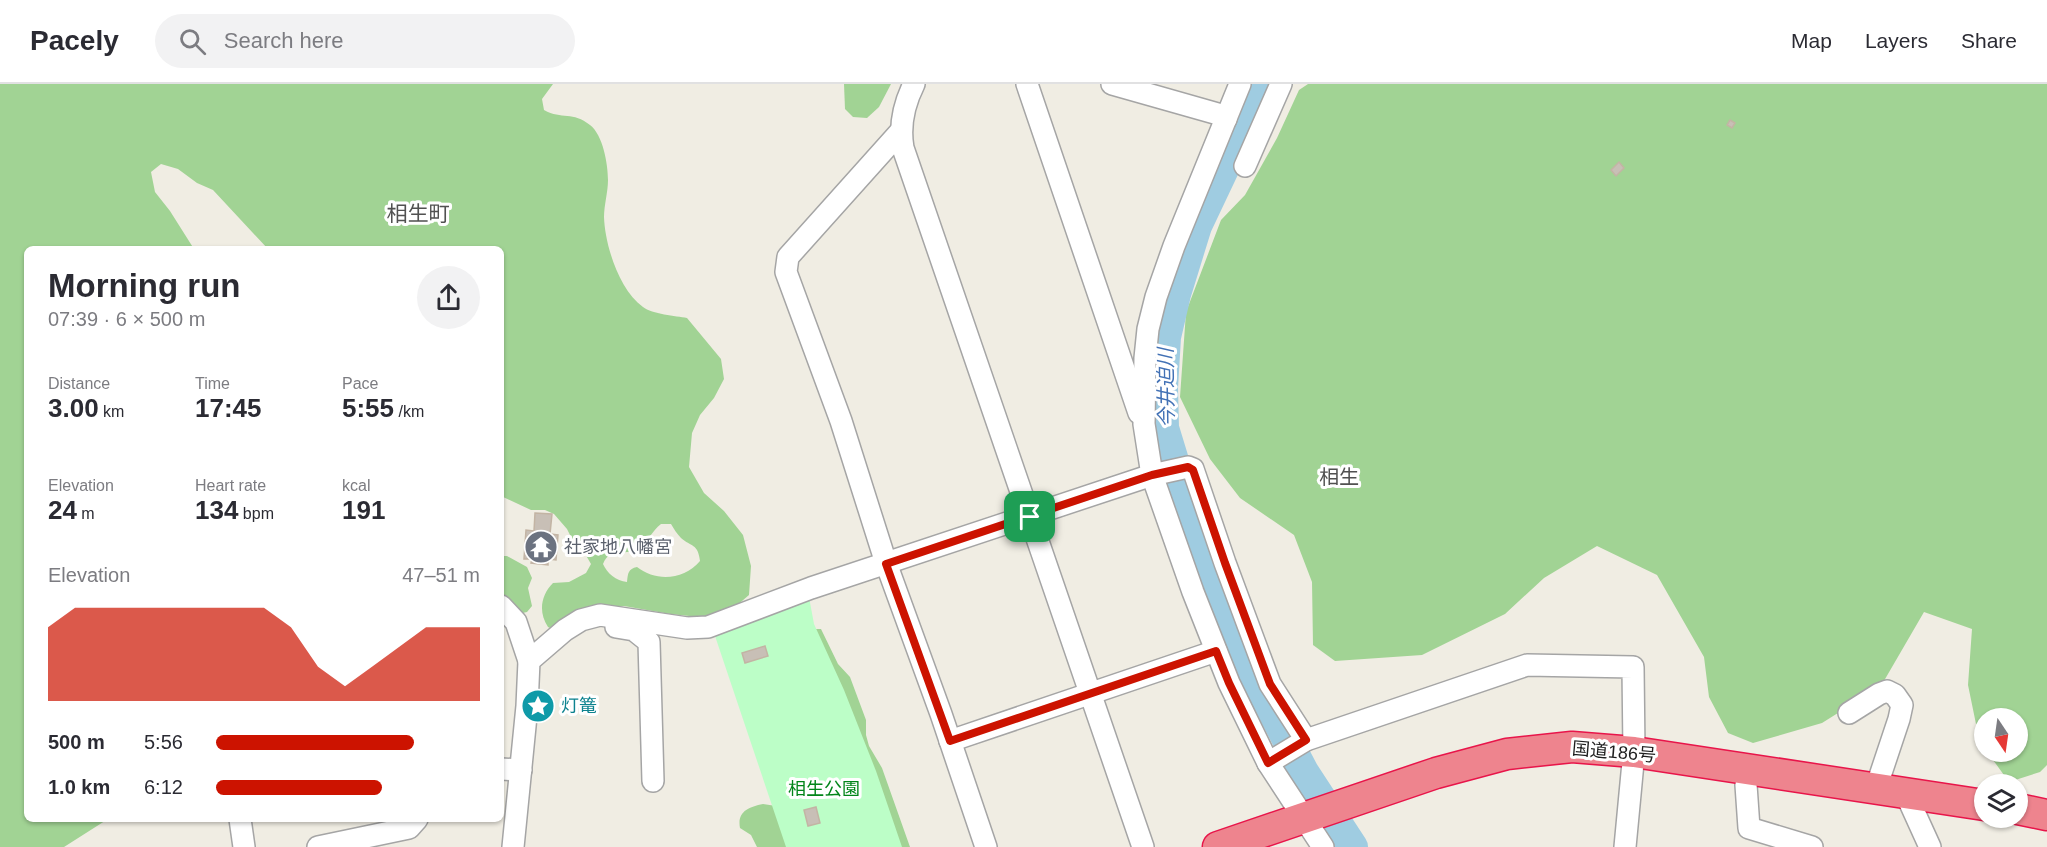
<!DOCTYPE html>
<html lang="en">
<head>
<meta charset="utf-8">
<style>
	body { margin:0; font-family:Arial,"Noto Sans JP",sans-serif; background:#f2f2f3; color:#2b2b33; height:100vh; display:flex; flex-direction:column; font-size:22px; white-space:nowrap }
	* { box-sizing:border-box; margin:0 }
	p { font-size:20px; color:#7c7c81 }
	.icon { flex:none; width:33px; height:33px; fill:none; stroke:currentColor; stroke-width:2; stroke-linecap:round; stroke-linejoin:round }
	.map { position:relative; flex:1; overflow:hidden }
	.panel { position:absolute; left:24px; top:162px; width:480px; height:576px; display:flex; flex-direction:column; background:#fff; border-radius:9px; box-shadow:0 2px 4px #0004 }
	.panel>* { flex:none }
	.needle { width:39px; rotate:167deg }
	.buttons { position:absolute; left:1974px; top:624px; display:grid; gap:12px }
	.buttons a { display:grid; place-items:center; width:54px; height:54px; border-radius:50%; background:#fff; box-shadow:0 2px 4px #0004; font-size:30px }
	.pin { position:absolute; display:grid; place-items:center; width:51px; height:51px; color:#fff; margin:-26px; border-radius:12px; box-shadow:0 3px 9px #0006 }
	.round { display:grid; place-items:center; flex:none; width:63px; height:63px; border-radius:32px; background:#f2f2f3 }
	.overview { display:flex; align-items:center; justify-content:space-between; height:102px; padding:0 24px }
	h1 { font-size:33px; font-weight:800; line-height:45px }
	.stats { display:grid; grid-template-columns:repeat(3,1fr); gap:9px; height:102px; padding:6px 24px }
	.stats div { display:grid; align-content:center }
	.stats b { font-size:26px; font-weight:800 }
	.stats small { font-size:16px; font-weight:400 }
	.stats p { font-size:16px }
	.chart { height:168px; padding:12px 24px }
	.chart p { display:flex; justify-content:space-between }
	.chart svg { width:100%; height:108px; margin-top:6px; fill:#cc1300; opacity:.7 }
	ul { padding:0 24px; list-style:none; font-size:20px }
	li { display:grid; grid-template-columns:96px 72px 1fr; align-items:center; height:45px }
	li i { height:15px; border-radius:8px; background:#cc1300 }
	header { display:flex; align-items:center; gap:36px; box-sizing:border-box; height:84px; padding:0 30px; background:#fff; border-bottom:2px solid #e1e1e2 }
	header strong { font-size:28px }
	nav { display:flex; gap:33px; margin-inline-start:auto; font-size:21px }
	.search { width:420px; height:54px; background:#f2f2f3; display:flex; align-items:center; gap:15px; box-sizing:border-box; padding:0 21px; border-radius:33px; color:#7c7c81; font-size:22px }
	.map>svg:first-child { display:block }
	.forest { fill:#a1d394; fill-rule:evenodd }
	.park { fill:#bcfec7 }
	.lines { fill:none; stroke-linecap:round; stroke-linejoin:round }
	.river { stroke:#9fcce1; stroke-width:30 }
	.building { fill:#c8bfb6; stroke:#c3b4a4; stroke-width:1.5 }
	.minor-casing { stroke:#a5a5a5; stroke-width:24 }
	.highway-casing { stroke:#e8154a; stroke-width:33 }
	.minor { stroke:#fff; stroke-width:21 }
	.highway { stroke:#ee848e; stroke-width:30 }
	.route-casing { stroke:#fff; stroke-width:12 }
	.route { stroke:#cc1300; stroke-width:8 }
	.labels { text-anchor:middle; stroke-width:6; stroke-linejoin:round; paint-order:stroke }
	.worship-label { font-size:18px; fill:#5b616d; stroke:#fff; text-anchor:start }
	.culture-label { font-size:18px; fill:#0d838f; stroke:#fff; text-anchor:start }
	.street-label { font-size:18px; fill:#1e1e1e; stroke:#fff }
	.park-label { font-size:18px; fill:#028519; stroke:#fff }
	.water-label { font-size:20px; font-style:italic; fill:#4271b5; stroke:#fff }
	.neighbourhood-label { font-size:20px; fill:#515151; stroke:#fff }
	.quarter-label { font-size:21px; fill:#515151; stroke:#fff }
</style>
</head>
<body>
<header>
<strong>Pacely</strong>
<div class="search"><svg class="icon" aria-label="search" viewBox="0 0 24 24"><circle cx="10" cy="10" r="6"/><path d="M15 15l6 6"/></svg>Search here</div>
<nav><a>Map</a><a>Layers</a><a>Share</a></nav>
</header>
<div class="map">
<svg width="2047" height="763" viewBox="0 0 2047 763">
	<rect width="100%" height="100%" fill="#f0ede3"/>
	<!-- forest -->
	<g class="forest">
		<path d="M 0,0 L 553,0 L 542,15 L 544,26 C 562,36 573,27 590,41 C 603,51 608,80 608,96 C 608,108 604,121 604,133 C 605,161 619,206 643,223 C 652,230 676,232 687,234 L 721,275 L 724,295 L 714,314 L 700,331 L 692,349 L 689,383 L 704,409 L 724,427 L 743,451 L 751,482 L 749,511 L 735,523 L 709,534 L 670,530 L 624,522 L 582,529 L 552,545 L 548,543 C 538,528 541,511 553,499 L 569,498 L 586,489 L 591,480 L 584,468 L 574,459 L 567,445 L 554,430 L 545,426 L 531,426 L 501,412 L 501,165 L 268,165 L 213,106 L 197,99 L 178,85 L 161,80 L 151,88 L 155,108 L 170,127 L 194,165 L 27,165 L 27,735 L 108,735 L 64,763 L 0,763 ZM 661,440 L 671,440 C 674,445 677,450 681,454 C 691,463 698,459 700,477 C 684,496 656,498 637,483 C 628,485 628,489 627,498 C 616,497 607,489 603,480 C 611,461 624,473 637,465 C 647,459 652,447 661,440 Z"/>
		<path d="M 844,0 L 891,0 L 879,23 L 867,34 L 853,33 L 845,25 Z"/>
		<path d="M 1308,0 L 2047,0 L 2047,681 L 2040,688 L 2009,698 L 1988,669 L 2018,668 L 2018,634 L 1984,634 L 1984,661 L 1976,640 L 1968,601 L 1972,545 L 1924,528 L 1881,602 L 1822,639 L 1753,659 L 1728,649 L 1709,613 L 1704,573 L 1657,491 L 1597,462 L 1544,494 L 1505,530 L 1422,571 L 1335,577 L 1313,561 L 1312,498 L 1294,451 L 1240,414 L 1210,375 L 1180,313 L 1186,228 L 1221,136 L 1245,111 L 1277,54 L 1299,6 Z"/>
		<path d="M 501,472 L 507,472 L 527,483 L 532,494 L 528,504 L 532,522 L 527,528 L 518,530 L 501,520 Z"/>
		<path d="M 806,545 L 821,545 L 838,580 L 850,593 L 866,636 L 866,651 L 869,662 L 882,684 L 910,763 L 878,763 Z"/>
		<path d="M 763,720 L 776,722 L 805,763 L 757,763 L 751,751 L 740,744 C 737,728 748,723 763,720 Z"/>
	</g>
	<!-- park -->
	<path class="park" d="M 809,513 L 814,540 L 844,606 L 876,687 L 902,763 L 786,763 L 714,549 Z"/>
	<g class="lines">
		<!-- river -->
		<path class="river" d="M 1259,0 L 1233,66 L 1197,142 L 1176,210 L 1166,253 L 1163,304 L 1164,344 L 1200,462 L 1238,562 L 1304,688 L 1353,763"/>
	</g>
	<!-- building -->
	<g class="building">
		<path d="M 1730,36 L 1735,39 L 1732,44 L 1727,41 Z"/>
		<path d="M 1619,78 L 1624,84 L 1616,92 L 1611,86 Z"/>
		<path d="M 535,429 L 552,430 L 550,450 L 558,451 L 556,476 L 548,475 L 548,481 L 531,479 L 532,475 L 524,475 L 526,446 L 534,447 Z"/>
		<path d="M 765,562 L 768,572 L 745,579 L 742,569 Z"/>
		<path d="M 816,723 L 820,739 L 808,742 L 804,726 Z"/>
	</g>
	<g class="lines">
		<defs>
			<g id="minor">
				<path d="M 914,0 C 904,20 899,41 903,64 L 1143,763"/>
				<path d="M 1027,0 L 1139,329"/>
				<path d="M 1112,0 L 1218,30 L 1226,35"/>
				<path d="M 1240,0 L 1174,162 L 1156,213 L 1148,245 L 1145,274 L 1144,340 L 1152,391 L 1193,508 L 1229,599 L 1268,679 L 1323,763"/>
				<path d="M 900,48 L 788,173 L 786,188 L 841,337 L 886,479 L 941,630 L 986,763"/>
				<path d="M 1245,82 L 1281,0"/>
				<path d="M 501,522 L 516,538 L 529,577"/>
				<path d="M 616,543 L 634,546 L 649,558 L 653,697"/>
				<path d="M 1849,629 L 1879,610 L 1887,607 L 1895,611 L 1902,621 L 1899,635 L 1876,704"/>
				<path d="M 950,657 L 1216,567"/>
				<path d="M 1268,679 L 1306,656 L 1527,581 L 1633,583 L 1634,668 L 1625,763"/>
				<path d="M 501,685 L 521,686"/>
				<path d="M 1749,685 L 1746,701 L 1749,744 L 1812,763"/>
				<path d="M 1905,708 L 1930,763"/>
				<path d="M 240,735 L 244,763"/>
				<path d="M 318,763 L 409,744 L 417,735"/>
				<path d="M 513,763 L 527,622 L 529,577 L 565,546 L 581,536 L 600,531 L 687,544 L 708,543 L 811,504 L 1152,391 L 1188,383 L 1193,385 L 1225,479 L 1270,600 L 1306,656"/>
			</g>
			<g id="highway">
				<path d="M 2018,725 L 2047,731"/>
				<path d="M 1218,763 L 1436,689 L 1507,670 L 1572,663 L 1634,668 L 1984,721"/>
			</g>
		</defs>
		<!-- minor casing -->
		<use href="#minor" class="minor-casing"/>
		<!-- highway casing -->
		<use href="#highway" class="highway-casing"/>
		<!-- minor -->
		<use href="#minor" class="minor"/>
		<!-- highway -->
		<use href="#highway" class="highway"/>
	</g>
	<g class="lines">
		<defs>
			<path id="route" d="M 1188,383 L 1193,386 L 1225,479 L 1270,600 L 1306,656 L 1268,679 L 1229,599 L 1216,567 L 950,657 L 886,480 L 1152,391 Z"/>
		</defs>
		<!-- route casing -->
		<use href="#route" class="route-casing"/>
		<!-- route -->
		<use href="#route" class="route"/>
	</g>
	<!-- icons -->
	<defs>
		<symbol id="temple-disc" viewBox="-11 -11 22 22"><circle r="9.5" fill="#6b7280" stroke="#fff"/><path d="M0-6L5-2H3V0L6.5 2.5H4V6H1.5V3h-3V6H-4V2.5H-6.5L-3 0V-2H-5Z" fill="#fff"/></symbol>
		<symbol id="sight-disc" viewBox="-11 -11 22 22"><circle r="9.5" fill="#0f9aa8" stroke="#fff"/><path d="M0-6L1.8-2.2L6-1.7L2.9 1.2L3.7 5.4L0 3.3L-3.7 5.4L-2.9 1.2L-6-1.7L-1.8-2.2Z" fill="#fff"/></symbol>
	</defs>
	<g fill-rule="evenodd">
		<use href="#temple-disc" x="522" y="444" width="38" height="38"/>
		<use href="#sight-disc" x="519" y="603" width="38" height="38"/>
	</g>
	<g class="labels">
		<!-- worship labels -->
		<g class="worship-label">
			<text x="564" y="469">社家地八幡宮</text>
		</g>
		<!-- culture labels -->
		<g class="culture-label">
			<text x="561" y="628">灯篭</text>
		</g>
		<!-- street labels -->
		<g class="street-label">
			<text transform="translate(1614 668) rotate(5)" y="6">国道186号</text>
		</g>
		<!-- park labels -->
		<g class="park-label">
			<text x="824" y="711">相生公園</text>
		</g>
		<!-- water labels -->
		<g class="water-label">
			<text transform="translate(1166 304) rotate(-91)" y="7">今井迫川</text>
		</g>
		<!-- neighbourhood labels -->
		<g class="neighbourhood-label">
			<text x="1339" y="400">相生</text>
		</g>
		<!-- quarter labels -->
		<g class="quarter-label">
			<text x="418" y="137">相生町</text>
		</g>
	</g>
</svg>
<div class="buttons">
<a><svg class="needle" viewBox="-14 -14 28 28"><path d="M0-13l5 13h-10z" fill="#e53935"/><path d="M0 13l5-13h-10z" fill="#7c7c81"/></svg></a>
<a><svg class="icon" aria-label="layers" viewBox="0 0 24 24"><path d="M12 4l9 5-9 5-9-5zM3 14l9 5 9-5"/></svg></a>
</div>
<div class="pin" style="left:1030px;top:433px;background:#1e9e55"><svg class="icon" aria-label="arrive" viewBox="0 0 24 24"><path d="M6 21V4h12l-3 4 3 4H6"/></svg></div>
<section class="panel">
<div class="overview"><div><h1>Morning run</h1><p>07:39 · 6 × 500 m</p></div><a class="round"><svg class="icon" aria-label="share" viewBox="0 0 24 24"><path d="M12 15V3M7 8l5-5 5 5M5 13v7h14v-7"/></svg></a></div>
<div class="stats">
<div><p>Distance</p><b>3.00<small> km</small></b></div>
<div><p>Time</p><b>17:45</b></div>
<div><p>Pace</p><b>5:55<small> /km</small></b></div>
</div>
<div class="stats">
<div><p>Elevation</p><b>24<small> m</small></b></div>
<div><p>Heart rate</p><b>134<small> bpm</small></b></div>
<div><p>kcal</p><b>191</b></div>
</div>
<div class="chart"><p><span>Elevation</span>47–51 m</p>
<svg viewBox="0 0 160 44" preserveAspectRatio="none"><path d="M0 44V14L10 6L20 6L30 6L40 6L50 6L60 6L70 6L80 6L90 14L100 30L110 38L120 30L130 22L140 14L150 14L160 14V44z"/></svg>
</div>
<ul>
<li><b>500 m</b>5:56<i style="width:75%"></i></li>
<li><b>1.0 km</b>6:12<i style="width:63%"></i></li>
</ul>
</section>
</div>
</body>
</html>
